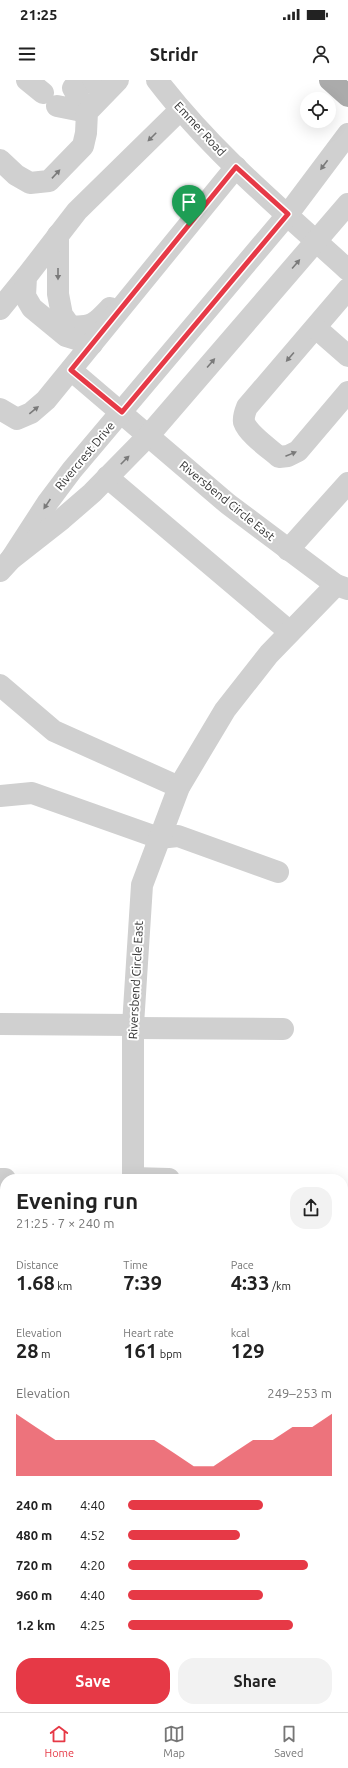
<!DOCTYPE html>
<html lang="en">
<head>
<meta charset="utf-8">
<style>
	body { margin:0; font-family:Ubuntu,sans-serif; background:#f2f2f2; color:#222; height:100vh; display:flex; flex-direction:column; font-size:15px; white-space:nowrap }
	* { box-sizing:border-box; margin:0 }
	p { font-size:13px; color:#767676 }
	.icon { flex:none; width:22px; height:22px; fill:none; stroke:currentColor; stroke-width:2; stroke-linecap:round; stroke-linejoin:round }
	.map { position:relative; flex:1; overflow:hidden }
	.panel { position:absolute; left:0px; top:1094px; width:348px; height:538px; display:flex; flex-direction:column; background:#fff; border-radius:16px 16px 0 0; box-shadow:0 4px 16px #0002 }
	.panel>* { flex:none }
	.fabs { position:absolute; left:300px; top:12px; display:grid; gap:8px }
	.fabs a { display:grid; place-items:center; width:36px; height:36px; border-radius:50%; background:#fff; box-shadow:0 4px 16px #0002; font-size:20px }
	.pin { position:absolute; display:grid; place-items:center; width:34px; height:34px; color:#fff; margin:-41px -17px; border-radius:50% 50% 50% 0; rotate:-45deg; box-shadow:0 0 4px #0007 }
	.pin .icon { rotate:45deg }
	.round { display:grid; place-items:center; flex:none; width:42px; height:42px; border-radius:16px; background:#f2f2f2 }
	.headline { display:flex; align-items:center; justify-content:space-between; height:68px; padding:0 16px }
	h1 { font-size:22px; font-weight:700; line-height:30px }
	.figures { display:grid; grid-template-columns:repeat(3,1fr); gap:6px; height:68px; padding:4px 16px }
	.figures div { display:grid; align-content:center }
	.figures b { font-size:20px; font-weight:700 }
	.figures small { font-size:11px; font-weight:400 }
	.figures p { font-size:11px }
	.chart { height:112px; padding:8px 16px }
	.chart p { display:flex; justify-content:space-between }
	.chart svg { width:100%; height:72px; margin-top:4px; fill:#e63946; opacity:.7 }
	.primary-button { display:flex; gap:8px; margin-top:auto; padding:8px 16px }
	.primary-button a { flex:1; height:46px; border-radius:16px; background:#e63946; color:#fff; font-size:16px; font-weight:700; line-height:46px; text-align:center }
	.primary-button a+a { background:#f2f2f2; color:#222 }
	ul { padding:0 16px; list-style:none; font-size:13px }
	li { display:grid; grid-template-columns:64px 48px 1fr; align-items:center; height:30px }
	li i { height:10px; border-radius:5px; background:#e63946 }
	.status { display:flex; justify-content:space-between; align-items:center; height:28px; padding:0 20px; background:#fff; direction:ltr }
	.status svg { height:11px; fill:currentColor }
	header { display:flex; justify-content:space-between; align-items:center; height:52px; padding:0 16px; background:#fff; font-size:18px; font-weight:700 }
	.tab-bar { display:flex; justify-content:space-around; align-items:center; height:56px; border-top:1px solid #e0e0e0; background:#fff; font-size:11px; color:#767676 }
	.tab-bar a { display:grid; justify-items:center; gap:2px }
	.tab-bar .current { color:#e63946 }
	.map>svg:first-child { display:block }
	.lines { fill:none; stroke-linecap:round; stroke-linejoin:round }
	.minor { stroke:#d0d0d0; stroke-width:22 }
	.major { stroke:#ababab; stroke-width:22 }
	.oneway { fill:#7a7a7a }
	.route-casing { stroke:#fff; stroke-width:8 }
	.route { stroke:#e63946; stroke-width:5 }
	.labels { text-anchor:middle; stroke-width:4; stroke-linejoin:round; paint-order:stroke }
	.street-label { font-size:12px; fill:#333; stroke:#fff }
</style>
</head>
<body>
<div class="status"><b>21:25</b><svg viewBox="0 0 49 12"><path d="M0 12V9h3v3zM5 12V6h3v6zM10 12V3h3v9zM15 12V0h3v12zM26 1h20v11H26zM47 4h2v5h-2z"/></svg></div>
<header><svg class="icon" aria-label="menu" viewBox="0 0 24 24"><path d="M4 6h16M4 12h16M4 18h16"/></svg>Stridr<svg class="icon" aria-label="person" viewBox="0 0 24 24"><circle cx="12" cy="8" r="4"/><path d="M4 21q1-7 8-7t8 7"/></svg></header>
<div class="map">
<svg width="348" height="1632" viewBox="0 0 348 1632">
	<rect width="100%" height="100%" fill="#fff"/>
	<g class="lines">
		<!-- minor -->
		<g class="minor">
			<path d="M 27,0 L 43,13"/>
			<path d="M 90,0 L 105,13"/>
			<path d="M 157,0 C 212,72 282,130 348,190"/>
			<path d="M 57,26 L 87,32 L 73,8"/>
			<path d="M 0,80 L 16,95 L 30,103 L 49,101 L 83,66 L 86,53 L 87,32 L 118,0"/>
			<path d="M 58,155 L 58,214 L 62,235 L 70,246 C 92,248 96,243 110,228"/>
			<path d="M 348,209 L 247,327 C 245,332 243,337 244,342 C 248,354 270,369 279,377 L 288,376 L 298,371 L 348,312"/>
			<path d="M 0,229 L 26,197"/>
			<path d="M 316,248 L 348,276"/>
			<path d="M 92,264 L 66,256 L 32,228 L 25,216 L 26,197 L 77,131 L 180,30"/>
			<path d="M 71,290 L 228,424 L 336,505"/>
			<path d="M 0,329 L 17,339 L 31,333 L 46,320 L 236,87"/>
			<path d="M 107,397 L 290,552"/>
			<path d="M 288,470 L 348,403"/>
			<path d="M 11,479 L 48,422 L 72,390 L 288,134 L 348,54"/>
			<path d="M 0,491 L 11,479 L 62,439 L 92,413 L 149,355 L 348,124"/>
			<path d="M 0,605 L 54,651 L 179,707"/>
			<path d="M 0,716 L 32,713 L 159,758 L 178,756 L 278,792"/>
			<path d="M 0,944 L 133,945"/>
			<path d="M 133,948 L 283,949"/>
			<path d="M 133,1098 L 169,1099"/>
			<path d="M 0,1099 L 5,1099"/>
			<path d="M 133,1099 L 133,945 L 142,805 L 179,707 L 225,630 L 269,574 L 336,505 L 348,509"/>
			<path d="M 343,1303 L 348,1296"/>
			<path d="M 0,1311 L 5,1311"/>
			<path d="M 343,1314 L 344,1323 L 348,1329"/>
			<path d="M 135,1632 L 135,1627"/>
		</g>
		<!-- major -->
		<path class="major" d="M 330,0 L 348,16"/>
	</g>
	<!-- one-way arrows -->
	<defs><path id="oneway-solid" d="M-6-.8H1V-3.2L6.5 0L1 3.2V.8H-6Z"/></defs>
	<g class="oneway">
		<use href="#oneway-solid" transform="translate(152 57) rotate(135)"/>
		<use href="#oneway-solid" transform="translate(324 85) rotate(127)"/>
		<use href="#oneway-solid" transform="translate(56 94) rotate(-47)"/>
		<use href="#oneway-solid" transform="translate(296 184) rotate(-49)"/>
		<use href="#oneway-solid" transform="translate(58 194) rotate(90)"/>
		<use href="#oneway-solid" transform="translate(290 277) rotate(131)"/>
		<use href="#oneway-solid" transform="translate(211 283) rotate(-49)"/>
		<use href="#oneway-solid" transform="translate(34 330) rotate(-39)"/>
		<use href="#oneway-solid" transform="translate(291 374) rotate(-22)"/>
		<use href="#oneway-solid" transform="translate(125 380) rotate(-45)"/>
		<use href="#oneway-solid" transform="translate(47 424) rotate(124)"/>
	</g>
	<g class="lines">
		<defs>
			<path id="route" d="M 236,87 L 288,134 L 122,332 L 71,290 Z"/>
		</defs>
		<!-- route casing -->
		<use href="#route" class="route-casing"/>
		<!-- route -->
		<use href="#route" class="route"/>
	</g>
	<g class="labels">
		<!-- street labels -->
		<g class="street-label">
			<text transform="translate(200 49) rotate(47)" y="4">Emmer Road</text>
			<text transform="translate(85 376) rotate(-50)" y="4">Rivercrest Drive</text>
			<text transform="translate(227 421) rotate(39)" y="4">Riversbend Circle East</text>
			<text transform="translate(136 900) rotate(-87)" y="4">Riversbend Circle East</text>
		</g>
	</g>
</svg>
<div class="fabs">
<a><svg class="icon" aria-label="locate" viewBox="0 0 24 24"><circle cx="12" cy="12" r="6"/><path d="M12 2v4M12 18v4M2 12h4M18 12h4"/></svg></a>
</div>
<div class="pin" style="left:189px;top:146px;background:#1e9e55"><svg class="icon" aria-label="arrive" viewBox="0 0 24 24"><path d="M6 21V4h12l-3 4 3 4H6"/></svg></div>
<section class="panel">
<div class="headline"><div><h1>Evening run</h1><p>21:25 · 7 × 240 m</p></div><a class="round"><svg class="icon" aria-label="share" viewBox="0 0 24 24"><path d="M12 15V3M7 8l5-5 5 5M5 13v7h14v-7"/></svg></a></div>
<div class="figures">
<div><p>Distance</p><b>1.68<small> km</small></b></div>
<div><p>Time</p><b>7:39</b></div>
<div><p>Pace</p><b>4:33<small> /km</small></b></div>
</div>
<div class="figures">
<div><p>Elevation</p><b>28<small> m</small></b></div>
<div><p>Heart rate</p><b>161<small> bpm</small></b></div>
<div><p>kcal</p><b>129</b></div>
</div>
<div class="chart"><p><span>Elevation</span>249–253 m</p>
<svg viewBox="0 0 160 44" preserveAspectRatio="none"><path d="M0 44V6L10 14L20 22L30 22L40 22L50 22L60 22L70 22L80 30L90 38L100 38L110 30L120 22L130 22L140 14L150 14L160 6V44z"/></svg>
</div>
<ul>
<li><b>240 m</b>4:40<i style="width:66%"></i></li>
<li><b>480 m</b>4:52<i style="width:55%"></i></li>
<li><b>720 m</b>4:20<i style="width:88%"></i></li>
<li><b>960 m</b>4:40<i style="width:66%"></i></li>
<li><b>1.2 km</b>4:25<i style="width:81%"></i></li>
</ul>
<div class="primary-button"><a>Save</a><a>Share</a></div>
</section>
</div>
<nav class="tab-bar">
<a class="current"><svg class="icon" aria-label="home" viewBox="0 0 24 24"><path d="M3 11l9-7 9 7M6 9v11h12V9"/></svg>Home</a>
<a><svg class="icon" aria-label="map" viewBox="0 0 24 24"><path d="M3 6l6-2 6 2 6-2v14l-6 2-6-2-6 2zM9 4v14M15 6v14"/></svg>Map</a>
<a><svg class="icon" aria-label="saved" viewBox="0 0 24 24"><path d="M7 4h10v16l-5-4-5 4z"/></svg>Saved</a>
</nav>
</body>
</html>
